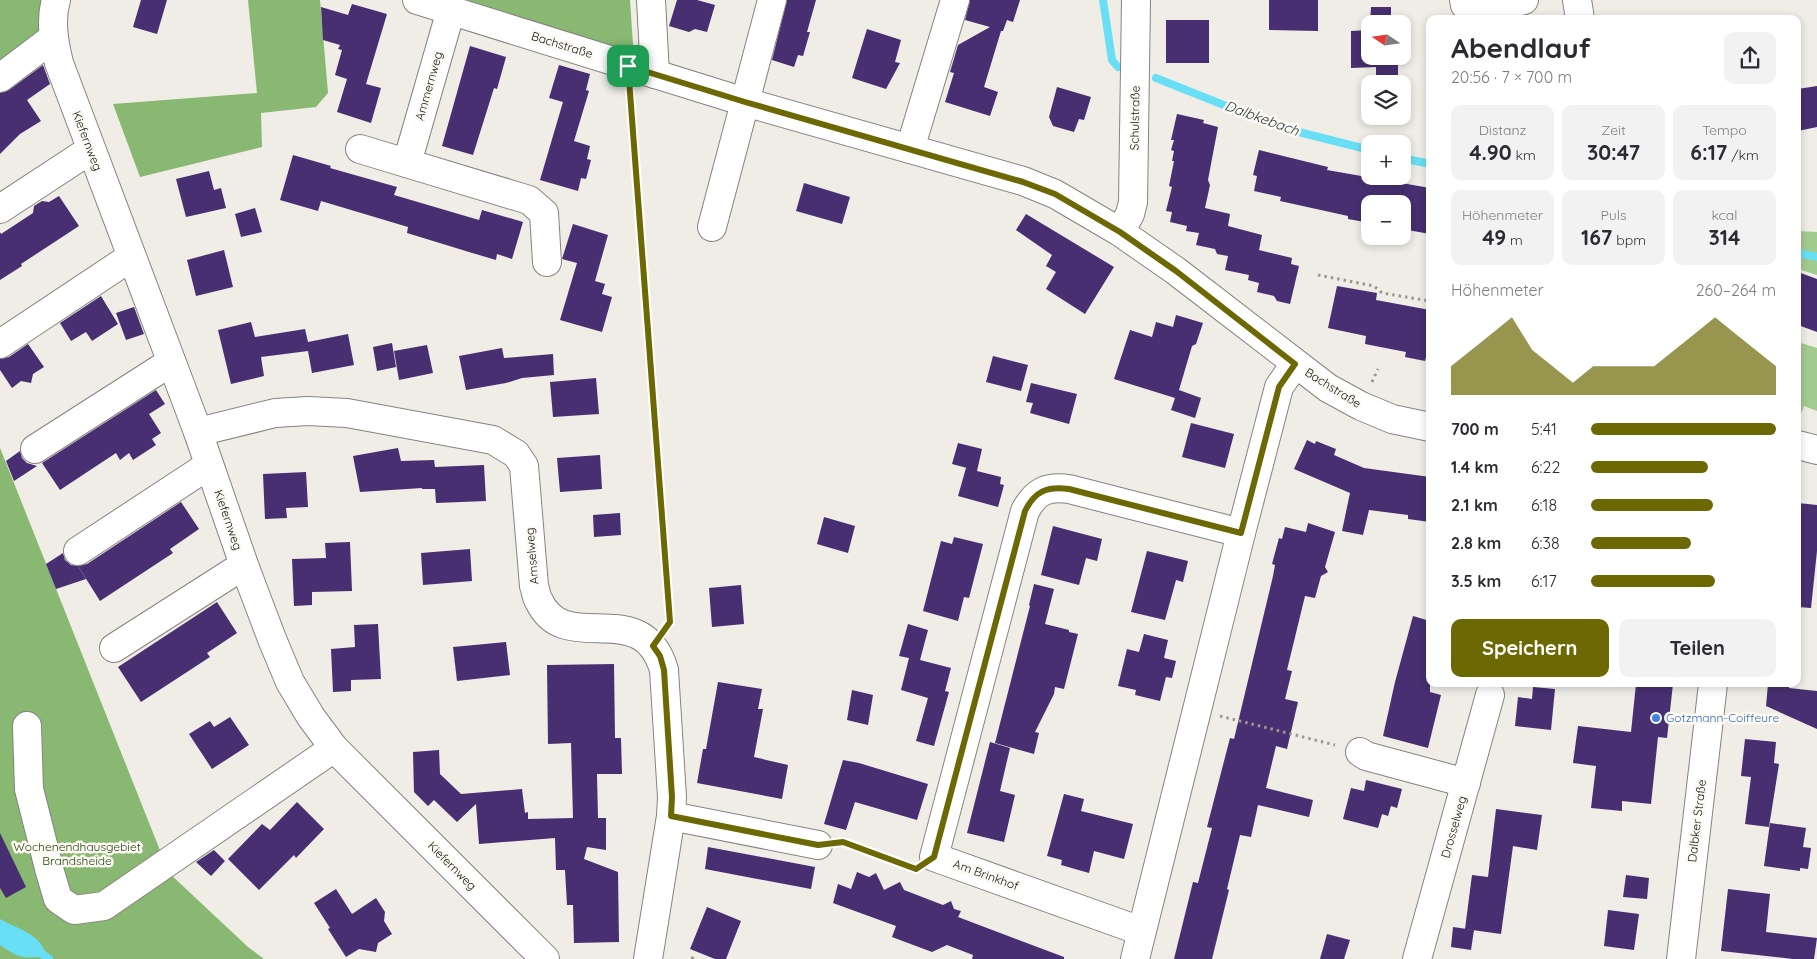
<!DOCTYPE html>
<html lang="de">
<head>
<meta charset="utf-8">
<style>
	body { margin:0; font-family:Quicksand,sans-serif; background:#f2f2f3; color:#2b2b33; height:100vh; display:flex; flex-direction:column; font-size:19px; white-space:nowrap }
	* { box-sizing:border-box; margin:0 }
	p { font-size:16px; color:#7c7c81 }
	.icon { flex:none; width:28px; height:28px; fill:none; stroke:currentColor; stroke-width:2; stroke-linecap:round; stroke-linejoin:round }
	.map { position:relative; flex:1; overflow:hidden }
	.side { position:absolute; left:1426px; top:15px; width:375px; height:672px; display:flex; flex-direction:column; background:#fff; border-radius:10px; box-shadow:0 2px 8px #0003 }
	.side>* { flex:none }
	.needle { width:32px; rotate:283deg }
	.controls { position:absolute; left:1361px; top:15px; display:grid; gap:10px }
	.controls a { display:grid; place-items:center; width:50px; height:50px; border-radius:10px; background:#fff; box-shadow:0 2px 8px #0003; font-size:25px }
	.pin { position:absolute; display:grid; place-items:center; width:42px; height:42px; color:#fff; margin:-21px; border-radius:10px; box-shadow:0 2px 8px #0006 }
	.round { display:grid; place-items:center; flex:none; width:52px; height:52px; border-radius:10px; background:#f2f2f3 }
	.summary { display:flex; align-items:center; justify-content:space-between; height:85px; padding:0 25px }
	h1 { font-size:28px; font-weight:800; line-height:38px }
	.stats { display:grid; grid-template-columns:repeat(3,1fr); gap:8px; height:85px; padding:5px 25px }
	.stats div { display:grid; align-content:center; border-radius:10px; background:#f2f2f3; text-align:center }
	.stats b { font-size:21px; font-weight:800 }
	.stats small { font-size:14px; font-weight:400 }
	.stats p { font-size:14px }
	.chart { height:140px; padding:10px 25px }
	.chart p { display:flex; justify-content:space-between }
	.chart svg { width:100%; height:90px; margin-top:5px; fill:#6c6904; opacity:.7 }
	.action { display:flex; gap:10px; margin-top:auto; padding:10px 25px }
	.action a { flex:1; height:58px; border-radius:10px; background:#6c6904; color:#fff; font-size:20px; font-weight:800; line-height:58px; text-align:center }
	.action a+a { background:#f2f2f3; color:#2b2b33 }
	ul { padding:0 25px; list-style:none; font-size:16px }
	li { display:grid; grid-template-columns:80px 60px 1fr; align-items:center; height:38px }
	li i { height:12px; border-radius:6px; background:#6c6904 }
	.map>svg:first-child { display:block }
	.green { fill:#a2cb8f }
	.forest { fill:#88b871 }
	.water { fill:#68dff5 }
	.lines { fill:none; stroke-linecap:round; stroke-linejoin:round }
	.stream { stroke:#68dff5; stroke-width:8 }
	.building { fill:#472f71 }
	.minor-casing { stroke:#86847e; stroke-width:30 }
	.path { stroke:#999893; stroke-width:3; stroke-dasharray:2.5 4; stroke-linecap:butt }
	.minor { stroke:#fff; stroke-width:28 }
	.route-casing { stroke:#fff; stroke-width:10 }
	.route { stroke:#6c6904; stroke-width:6 }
	.shop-dot { fill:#3f7fe0; stroke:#fcfaf3; stroke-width:2 }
	.labels { text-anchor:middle; stroke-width:5; stroke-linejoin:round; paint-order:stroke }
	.street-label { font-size:12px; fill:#11110f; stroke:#fcfaf3 }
	.shop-label { font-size:12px; fill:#366cbe; stroke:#fcfaf3; text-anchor:start }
	.park-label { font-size:12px; fill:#234311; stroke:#fcfaf3 }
	.water-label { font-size:14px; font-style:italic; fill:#1c3135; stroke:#fcfaf3 }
</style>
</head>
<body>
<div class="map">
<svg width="1817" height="959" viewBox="0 0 1817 959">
	<rect width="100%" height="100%" fill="#efede6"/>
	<!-- green -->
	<g class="green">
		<path d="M 1798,231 L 1817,232 L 1817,275 L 1798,269 Z"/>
		<path d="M 1798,342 L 1817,348 L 1817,411 L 1804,406 L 1798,421 Z"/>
	</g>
	<!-- forest -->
	<g class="forest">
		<path d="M 0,0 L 46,0 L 46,35 L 0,65 Z"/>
		<path d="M 248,0 L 320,0 L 328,93 L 316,107 L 261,113 L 262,147 L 140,177 L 113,104 L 257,93 Z"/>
		<path d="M 444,0 L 630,0 L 634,59 Z"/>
		<path d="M 0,448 L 169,873 L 248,947 L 264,959 L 0,959 Z"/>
	</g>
	<!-- water -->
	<path class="water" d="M 0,919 C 17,929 42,934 46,956 C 24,959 18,958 0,945 Z"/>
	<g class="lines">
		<!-- stream -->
		<g class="stream">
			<path d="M 1103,0 L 1112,60 L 1118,67"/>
			<path d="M 1156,78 L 1279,127 L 1370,150"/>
			<path d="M 1402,158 L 1430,164"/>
			<path d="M 1798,253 L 1817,257"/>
			<path d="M 38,951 L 49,959"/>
		</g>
	</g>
	<!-- building -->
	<g class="building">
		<path d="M 141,0 L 167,0 L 157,34 L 133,27 Z"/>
		<path d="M 677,0 L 697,0 L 715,5 L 707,32 L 695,29 L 689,32 L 669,26 Z"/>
		<path d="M 787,0 L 816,0 L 807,32 L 810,32 L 803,56 L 798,55 L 794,67 L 772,60 Z"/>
		<path d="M 970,0 L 1020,0 L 1013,22 L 1007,20 L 1003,31 L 1001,31 L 984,87 L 998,92 L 990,116 L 945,102 L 954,73 L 950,72 L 958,45 L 990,27 L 965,20 Z"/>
		<path d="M 1269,0 L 1318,0 L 1318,31 L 1269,30 Z"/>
		<path d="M 352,4 L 387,14 L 366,84 L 381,88 L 371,123 L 337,112 L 347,79 L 335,75 L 342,50 L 338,49 L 340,45 L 323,40 L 321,7 L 348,15 Z"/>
		<path d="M 1371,7 L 1391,7 L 1391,24 L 1370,24 Z"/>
		<rect x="1166" y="20" width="43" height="43"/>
		<path d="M 1370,28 L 1370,56 L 1398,56 L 1398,79 L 1376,80 L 1376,67 L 1351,68 L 1351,31 L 1370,30 Z"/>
		<path d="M 867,29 L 901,40 L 895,62 L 900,63 L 886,89 L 852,78 Z"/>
		<path d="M 470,46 L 506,57 L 497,89 L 494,88 L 473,155 L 442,146 Z"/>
		<path d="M 43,65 L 50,84 L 27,100 L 41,121 L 20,134 L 0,154 L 0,93 L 9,90 Z"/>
		<path d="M 559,65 L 590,74 L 586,90 L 589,91 L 574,141 L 590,146 L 587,159 L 591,160 L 586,179 L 581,178 L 578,191 L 540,180 L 563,102 L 549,98 Z"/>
		<path d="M 1817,86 L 1817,127 L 1798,131 L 1798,89 Z"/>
		<path d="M 1057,87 L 1091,97 L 1084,120 L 1079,119 L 1074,132 L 1053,126 L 1049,117 Z"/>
		<path d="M 1177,114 L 1204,120 L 1203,123 L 1218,127 L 1208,180 L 1210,185 L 1205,208 L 1230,214 L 1228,226 L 1262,235 L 1259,250 L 1292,258 L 1291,264 L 1299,266 L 1290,304 L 1277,301 L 1274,296 L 1257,292 L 1259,283 L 1248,280 L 1249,275 L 1225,270 L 1228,256 L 1217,254 L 1215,249 L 1196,245 L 1199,233 L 1186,231 L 1187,226 L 1170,222 L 1172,212 L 1166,211 L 1172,187 L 1169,186 L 1174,161 L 1172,161 L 1174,151 L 1171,150 L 1174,140 L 1171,140 Z"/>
		<path d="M 1259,150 L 1328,167 L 1327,170 L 1430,188 L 1430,234 L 1402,229 L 1402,204 L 1370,204 L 1370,223 L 1348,219 L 1348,216 L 1280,201 L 1281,197 L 1254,191 L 1257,176 L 1253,175 Z"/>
		<path d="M 293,155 L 331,166 L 330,168 L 397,187 L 394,195 L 479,220 L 482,210 L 523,222 L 512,259 L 497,254 L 496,260 L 469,252 L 407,233 L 408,227 L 321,201 L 318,211 L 280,200 Z"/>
		<path d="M 209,171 L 214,190 L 221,188 L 226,208 L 186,217 L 176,179 Z"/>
		<path d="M 804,183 L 850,197 L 842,224 L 796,211 Z"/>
		<path d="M 59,196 L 79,226 L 21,264 L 22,266 L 0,280 L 0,232 L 1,234 L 33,213 L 34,206 L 42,201 L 49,202 Z"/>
		<path d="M 255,208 L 262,232 L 241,237 L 235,214 Z"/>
		<path d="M 1026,214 L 1114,267 L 1085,314 L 1046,289 L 1056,272 L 1046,266 L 1052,255 L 1016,230 Z"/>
		<path d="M 573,224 L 608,235 L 595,281 L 605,284 L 602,294 L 612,297 L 602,332 L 560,320 L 577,263 L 562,259 Z"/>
		<path d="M 224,250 L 233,287 L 196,296 L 187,260 Z"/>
		<path d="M 1798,272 L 1817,279 L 1817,332 L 1798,325 Z"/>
		<path d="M 1337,286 L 1377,293 L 1376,300 L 1430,310 L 1430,355 L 1427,354 L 1425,361 L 1405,357 L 1406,352 L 1365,344 L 1366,336 L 1328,328 Z"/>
		<path d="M 101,296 L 118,324 L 92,341 L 86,332 L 71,341 L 60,323 Z"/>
		<path d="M 134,307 L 144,334 L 126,340 L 116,313 Z"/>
		<path d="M 1176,315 L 1203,323 L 1196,344 L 1192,346 L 1179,390 L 1201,398 L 1195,418 L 1171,410 L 1175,398 L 1114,379 L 1130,330 L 1152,337 L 1156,322 L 1173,327 Z"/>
		<path d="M 251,322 L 255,337 L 305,329 L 308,342 L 348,334 L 354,365 L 312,373 L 308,351 L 261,357 L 264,376 L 231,384 L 218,330 Z"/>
		<path d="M 392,343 L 396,367 L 377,371 L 373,347 Z"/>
		<path d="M 28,344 L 44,367 L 33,374 L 31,383 L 21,381 L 12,388 L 0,370 L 0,359 L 9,357 Z"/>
		<path d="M 427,345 L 433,373 L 399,380 L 394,351 Z"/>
		<path d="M 502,348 L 504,358 L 553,354 L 554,375 L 522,378 L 506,383 L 466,390 L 459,356 Z"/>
		<path d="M 993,356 L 1028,365 L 1021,391 L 986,382 Z"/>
		<path d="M 596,378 L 599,414 L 553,417 L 550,382 Z"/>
		<path d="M 1031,383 L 1077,394 L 1069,424 L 1030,413 L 1033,403 L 1026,402 Z"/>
		<path d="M 156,390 L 165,404 L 149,414 L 161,433 L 152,439 L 156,445 L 133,460 L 129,453 L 120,460 L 116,453 L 60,490 L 42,463 Z"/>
		<path d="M 1191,423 L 1234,434 L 1225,468 L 1182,457 Z"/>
		<path d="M 1307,440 L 1315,444 L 1316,441 L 1336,449 L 1334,455 L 1364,468 L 1430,477 L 1430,522 L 1408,519 L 1408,515 L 1369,510 L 1363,535 L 1342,531 L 1350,493 L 1294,469 Z"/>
		<path d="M 958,443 L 982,449 L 977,471 L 1001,477 L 1000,484 L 1004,485 L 998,507 L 958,496 L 966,468 L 967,468 L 952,464 Z"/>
		<path d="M 398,448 L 401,461 L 434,460 L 435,467 L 484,465 L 486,501 L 436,503 L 435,489 L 422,489 L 422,488 L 360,492 L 353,456 Z"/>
		<path d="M 20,451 L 22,458 L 27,463 L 37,466 L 14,481 L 6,461 Z"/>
		<path d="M 600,455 L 602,489 L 560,492 L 557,458 Z"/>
		<path d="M 306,472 L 308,507 L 286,508 L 287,518 L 265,519 L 263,474 Z"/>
		<path d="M 181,502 L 199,529 L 170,549 L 173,553 L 100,601 L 78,566 L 87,564 Z"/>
		<path d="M 1798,503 L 1817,505 L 1817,551 L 1811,608 L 1798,607 Z"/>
		<path d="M 620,513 L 621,535 L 594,537 L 593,515 Z"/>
		<path d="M 824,517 L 855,526 L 848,553 L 817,544 Z"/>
		<path d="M 1308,523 L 1335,532 L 1325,567 L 1328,572 L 1321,576 L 1315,598 L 1305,596 L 1287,670 L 1292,671 L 1285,699 L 1298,702 L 1287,749 L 1276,746 L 1266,788 L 1313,800 L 1309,817 L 1258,805 L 1251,837 L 1240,835 L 1227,889 L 1229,890 L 1212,959 L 1174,959 L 1193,882 L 1198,883 L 1212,828 L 1207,827 L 1230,738 L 1234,739 L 1273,576 L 1275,565 L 1272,564 L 1279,538 L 1282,539 L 1285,527 L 1306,532 Z"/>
		<path d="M 1053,526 L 1102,539 L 1097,561 L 1086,558 L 1079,585 L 1041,575 Z"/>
		<path d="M 954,537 L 983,544 L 969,598 L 964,597 L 958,621 L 923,611 L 941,541 L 952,544 Z"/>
		<path d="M 350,542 L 352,591 L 312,592 L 312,605 L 294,606 L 292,559 L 326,558 L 325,543 Z"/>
		<path d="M 470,549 L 472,581 L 423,585 L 421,553 Z"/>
		<path d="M 1147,551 L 1188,561 L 1183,582 L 1176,580 L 1165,620 L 1131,612 Z"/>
		<path d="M 63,553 L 65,560 L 71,565 L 78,566 L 86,579 L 56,589 L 46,564 Z"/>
		<path d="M 1034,584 L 1054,589 L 1045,624 L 1069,630 L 1069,632 L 1078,634 L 1064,689 L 1055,687 L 1054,694 L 1035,732 L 1039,733 L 1034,754 L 995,743 L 1030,606 L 1029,605 Z"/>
		<path d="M 741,585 L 744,624 L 712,627 L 709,588 Z"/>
		<path d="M 217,602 L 237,633 L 207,653 L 210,657 L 141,702 L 118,667 Z"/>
		<path d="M 1413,616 L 1430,621 L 1430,692 L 1441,695 L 1428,748 L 1383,736 L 1395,682 Z"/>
		<path d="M 378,624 L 381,679 L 351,680 L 351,691 L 333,692 L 331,649 L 355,647 L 354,625 Z"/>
		<path d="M 908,624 L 928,630 L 920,660 L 951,668 L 945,691 L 949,692 L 934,746 L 916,741 L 928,698 L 901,690 L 909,658 L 899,656 Z"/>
		<path d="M 1144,634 L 1168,640 L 1164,658 L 1176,661 L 1172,678 L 1166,677 L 1160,701 L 1135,695 L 1136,690 L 1118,686 L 1127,649 L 1139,652 Z"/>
		<path d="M 506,642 L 510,675 L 457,681 L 453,647 Z"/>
		<path d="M 614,664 L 615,738 L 621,738 L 622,774 L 597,774 L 598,818 L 606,818 L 606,850 L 587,847 L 584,859 L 618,872 L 619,942 L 574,943 L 573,905 L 567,905 L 565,870 L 556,870 L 555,838 L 479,844 L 476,804 L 457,822 L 434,800 L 428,806 L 414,792 L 413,752 L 439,750 L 440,774 L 461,794 L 522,789 L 525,813 L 528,812 L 528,819 L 573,818 L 571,743 L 548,744 L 547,665 Z"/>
		<path d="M 718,682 L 762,689 L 758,709 L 763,709 L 754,757 L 788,765 L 782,799 L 697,783 L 703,749 L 706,749 Z"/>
		<path d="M 1636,684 L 1673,684 L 1667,738 L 1658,737 L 1651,804 L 1622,801 L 1622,811 L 1591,808 L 1596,766 L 1573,763 L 1578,726 L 1631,732 Z"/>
		<path d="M 1768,684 L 1789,684 L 1789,688 L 1817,691 L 1817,729 L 1766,706 Z"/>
		<path d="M 1533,687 L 1555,689 L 1551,730 L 1515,726 L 1518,697 L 1532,699 Z"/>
		<path d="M 852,690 L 873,695 L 868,725 L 847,720 Z"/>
		<path d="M 230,717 L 249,745 L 212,769 L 189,734 L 210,721 L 214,727 Z"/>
		<path d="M 1745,739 L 1776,742 L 1774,763 L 1779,764 L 1769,827 L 1745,824 L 1751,777 L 1741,776 Z"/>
		<path d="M 990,742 L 1010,748 L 1000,791 L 1015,795 L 1004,842 L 967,833 Z"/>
		<path d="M 843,760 L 859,763 L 928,784 L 917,820 L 855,802 L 846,830 L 824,824 Z"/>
		<path d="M 1366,780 L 1402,789 L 1397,808 L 1391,806 L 1388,816 L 1382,814 L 1378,828 L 1343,819 L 1351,788 L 1364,791 Z"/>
		<path d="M 1064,794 L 1084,799 L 1081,811 L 1133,824 L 1124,859 L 1094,851 L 1089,873 L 1061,865 L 1062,860 L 1047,856 Z"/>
		<path d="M 297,802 L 324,829 L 296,858 L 294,855 L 259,890 L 228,859 L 262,824 L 270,830 Z"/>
		<path d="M 1496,809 L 1542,815 L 1537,850 L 1513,846 L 1501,934 L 1465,929 L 1472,875 L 1488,877 Z"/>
		<path d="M 1770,823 L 1806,828 L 1803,847 L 1811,848 L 1808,869 L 1800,868 L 1800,871 L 1764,866 Z"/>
		<path d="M 0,833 L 26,887 L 6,898 L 0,888 Z"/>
		<path d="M 708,847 L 815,867 L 811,889 L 705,869 Z"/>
		<path d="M 214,850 L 225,861 L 211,876 L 196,862 Z"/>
		<path d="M 857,872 L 869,877 L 876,873 L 884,890 L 900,882 L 904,890 L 943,905 L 951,901 L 954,909 L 961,911 L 958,917 L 1064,957 L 1064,959 L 972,959 L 973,955 L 947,945 L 932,952 L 892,937 L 896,926 L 833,903 L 838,884 L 851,889 Z"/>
		<path d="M 1626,875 L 1649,878 L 1647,899 L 1623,897 Z"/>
		<path d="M 336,889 L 352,914 L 376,898 L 385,912 L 384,921 L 392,934 L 378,943 L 376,952 L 359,949 L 346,957 L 328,929 L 330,928 L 314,903 Z"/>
		<path d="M 1728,889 L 1770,894 L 1766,932 L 1817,938 L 1814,959 L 1793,959 L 1721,951 Z"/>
		<path d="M 707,907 L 741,921 L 726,959 L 715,959 L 690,949 Z"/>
		<path d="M 1608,910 L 1639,914 L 1634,950 L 1604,946 Z"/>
		<path d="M 1453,927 L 1474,930 L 1471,950 L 1451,947 Z"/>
		<path d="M 1327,934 L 1350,940 L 1344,959 L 1320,959 Z"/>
	</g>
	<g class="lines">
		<defs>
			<g id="minor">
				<path d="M 56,0 C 50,21 54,42 59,63 L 198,432 L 244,565 L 272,639 L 290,682 L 311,717 L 334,748 L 545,959"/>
				<path d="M 417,0 L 745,102 L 1023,181 L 1055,194 L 1120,232 L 1176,271 L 1328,388 L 1361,406 L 1392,419 L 1430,427"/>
				<path d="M 651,0 L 655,74"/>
				<path d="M 1464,0 L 1465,5 C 1482,14 1506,4 1524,0"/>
				<path d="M 1577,0 L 1580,19"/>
				<path d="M 0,78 L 53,38"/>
				<path d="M 360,149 L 529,200 L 544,213 L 547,262"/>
				<path d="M 910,149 L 955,0"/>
				<path d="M 407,163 L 451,10"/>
				<path d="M 0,209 L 90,150"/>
				<path d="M 712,227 L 772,0"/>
				<path d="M 1120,232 L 1130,214 L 1133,202 L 1136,0"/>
				<path d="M 0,344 L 131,257"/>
				<path d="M 198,432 L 275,413 L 308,411 L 347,413 L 493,440 L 516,454 L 524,466 L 534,586 C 536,591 536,597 539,601 C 565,658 642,594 664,670 L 672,797 L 671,816 L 648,959"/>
				<path d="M 1798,445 L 1817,450"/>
				<path d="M 35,449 L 171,362"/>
				<path d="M 78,551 L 209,465"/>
				<path d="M 114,648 L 244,565"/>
				<path d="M 27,726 L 29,789 L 50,872 L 58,899 L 74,910 L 104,906 L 334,748"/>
				<path d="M 1360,752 L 1366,756 L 1466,783"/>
				<path d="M 671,816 L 818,845"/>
				<path d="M 1141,931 L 934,857 L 1025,511 C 1036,491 1047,486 1069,489 L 1241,533"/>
				<path d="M 1135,959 L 1241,533 L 1279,387 L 1295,364"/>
				<path d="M 1417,959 L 1490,695"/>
				<path d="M 1681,959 L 1713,684"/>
			</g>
		</defs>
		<!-- minor casing -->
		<use href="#minor" class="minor-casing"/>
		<!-- path -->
		<g class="path">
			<path d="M 630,94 L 670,622 L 668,625"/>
			<path d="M 1318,275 L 1374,286 L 1382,293 L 1430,301"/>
			<path d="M 1372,382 L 1378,369"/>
			<path d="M 1220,716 L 1335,745"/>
			<path d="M 843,842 L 910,867"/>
			<path d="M 692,959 L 694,955"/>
		</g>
		<!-- minor -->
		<use href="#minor" class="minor"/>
	</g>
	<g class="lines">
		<defs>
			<path id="route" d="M 628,66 L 745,102 L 1023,182 L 1055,194 L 1120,232 L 1176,271 L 1295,364 L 1279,387 L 1241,533 L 1069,489 C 1047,486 1035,491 1025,511 L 934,857 L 916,869 L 843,842 L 818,845 L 671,816 L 672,797 L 664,670 L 660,656 L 653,646 L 670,622 Z"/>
		</defs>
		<!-- route casing -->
		<use href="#route" class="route-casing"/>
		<!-- route -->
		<use href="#route" class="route"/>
	</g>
	<!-- markers -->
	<circle class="shop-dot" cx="1656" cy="718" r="5"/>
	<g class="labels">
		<!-- street labels -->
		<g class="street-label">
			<text transform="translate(562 45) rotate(17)" y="4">Bachstraße</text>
			<text transform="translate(429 86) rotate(-74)" y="4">Ammernweg</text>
			<text transform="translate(1135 118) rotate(-89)" y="4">Schulstraße</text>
			<text transform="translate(87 141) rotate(69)" y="4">Kiefernweg</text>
			<text transform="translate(1333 388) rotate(32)" y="4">Bachstraße</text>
			<text transform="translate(228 520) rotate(71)" y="4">Kiefernweg</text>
			<text transform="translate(532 556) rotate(-95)" y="4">Amselweg</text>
			<text transform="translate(1697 821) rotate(-83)" y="4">Dalbker Straße</text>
			<text transform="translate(1454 827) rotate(-74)" y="4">Drosselweg</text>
			<text transform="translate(452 866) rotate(45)" y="4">Kiefernweg</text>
			<text transform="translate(986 875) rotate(20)" y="4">Am Brinkhof</text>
		</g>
		<!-- shop labels -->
		<g class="shop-label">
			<text x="1666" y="722">Gotzmann-Coiffeure</text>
		</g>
		<!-- park labels -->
		<g class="park-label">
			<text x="77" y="851">Wochenendhausgebiet<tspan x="77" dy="14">Brandsheide</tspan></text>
		</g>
		<!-- water labels -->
		<g class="water-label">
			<text transform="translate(1262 118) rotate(20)" y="5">Dalbkebach</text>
		</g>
	</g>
</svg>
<div class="controls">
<a><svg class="needle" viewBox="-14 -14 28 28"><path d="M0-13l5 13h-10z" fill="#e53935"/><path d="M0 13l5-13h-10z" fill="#7c7c81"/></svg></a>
<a><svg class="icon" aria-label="layers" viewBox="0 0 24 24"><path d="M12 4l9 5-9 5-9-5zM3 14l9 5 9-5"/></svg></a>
<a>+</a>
<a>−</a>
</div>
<div class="pin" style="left:628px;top:66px;background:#1e9e55"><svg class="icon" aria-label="arrive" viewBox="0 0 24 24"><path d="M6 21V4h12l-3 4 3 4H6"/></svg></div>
<section class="side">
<div class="summary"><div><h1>Abendlauf</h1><p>20:56 · 7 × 700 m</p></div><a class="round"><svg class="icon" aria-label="share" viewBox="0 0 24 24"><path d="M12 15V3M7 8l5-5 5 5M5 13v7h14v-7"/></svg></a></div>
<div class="stats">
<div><p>Distanz</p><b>4.90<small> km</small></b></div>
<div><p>Zeit</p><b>30:47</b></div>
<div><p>Tempo</p><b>6:17<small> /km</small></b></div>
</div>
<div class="stats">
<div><p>Höhenmeter</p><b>49<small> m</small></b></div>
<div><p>Puls</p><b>167<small> bpm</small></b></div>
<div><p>kcal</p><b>314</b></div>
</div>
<div class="chart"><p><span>Höhenmeter</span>260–264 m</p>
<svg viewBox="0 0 160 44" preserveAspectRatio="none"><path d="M0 44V30L10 22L20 14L30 6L40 22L50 30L60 38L70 30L80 30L90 30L100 30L110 22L120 14L130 6L140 14L150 22L160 30V44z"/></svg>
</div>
<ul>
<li><b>700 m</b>5:41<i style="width:100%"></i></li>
<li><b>1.4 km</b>6:22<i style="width:63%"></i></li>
<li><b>2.1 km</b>6:18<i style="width:66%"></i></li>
<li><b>2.8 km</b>6:38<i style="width:54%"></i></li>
<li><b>3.5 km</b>6:17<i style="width:67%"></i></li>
</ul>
<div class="action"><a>Speichern</a><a>Teilen</a></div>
</section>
</div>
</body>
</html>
